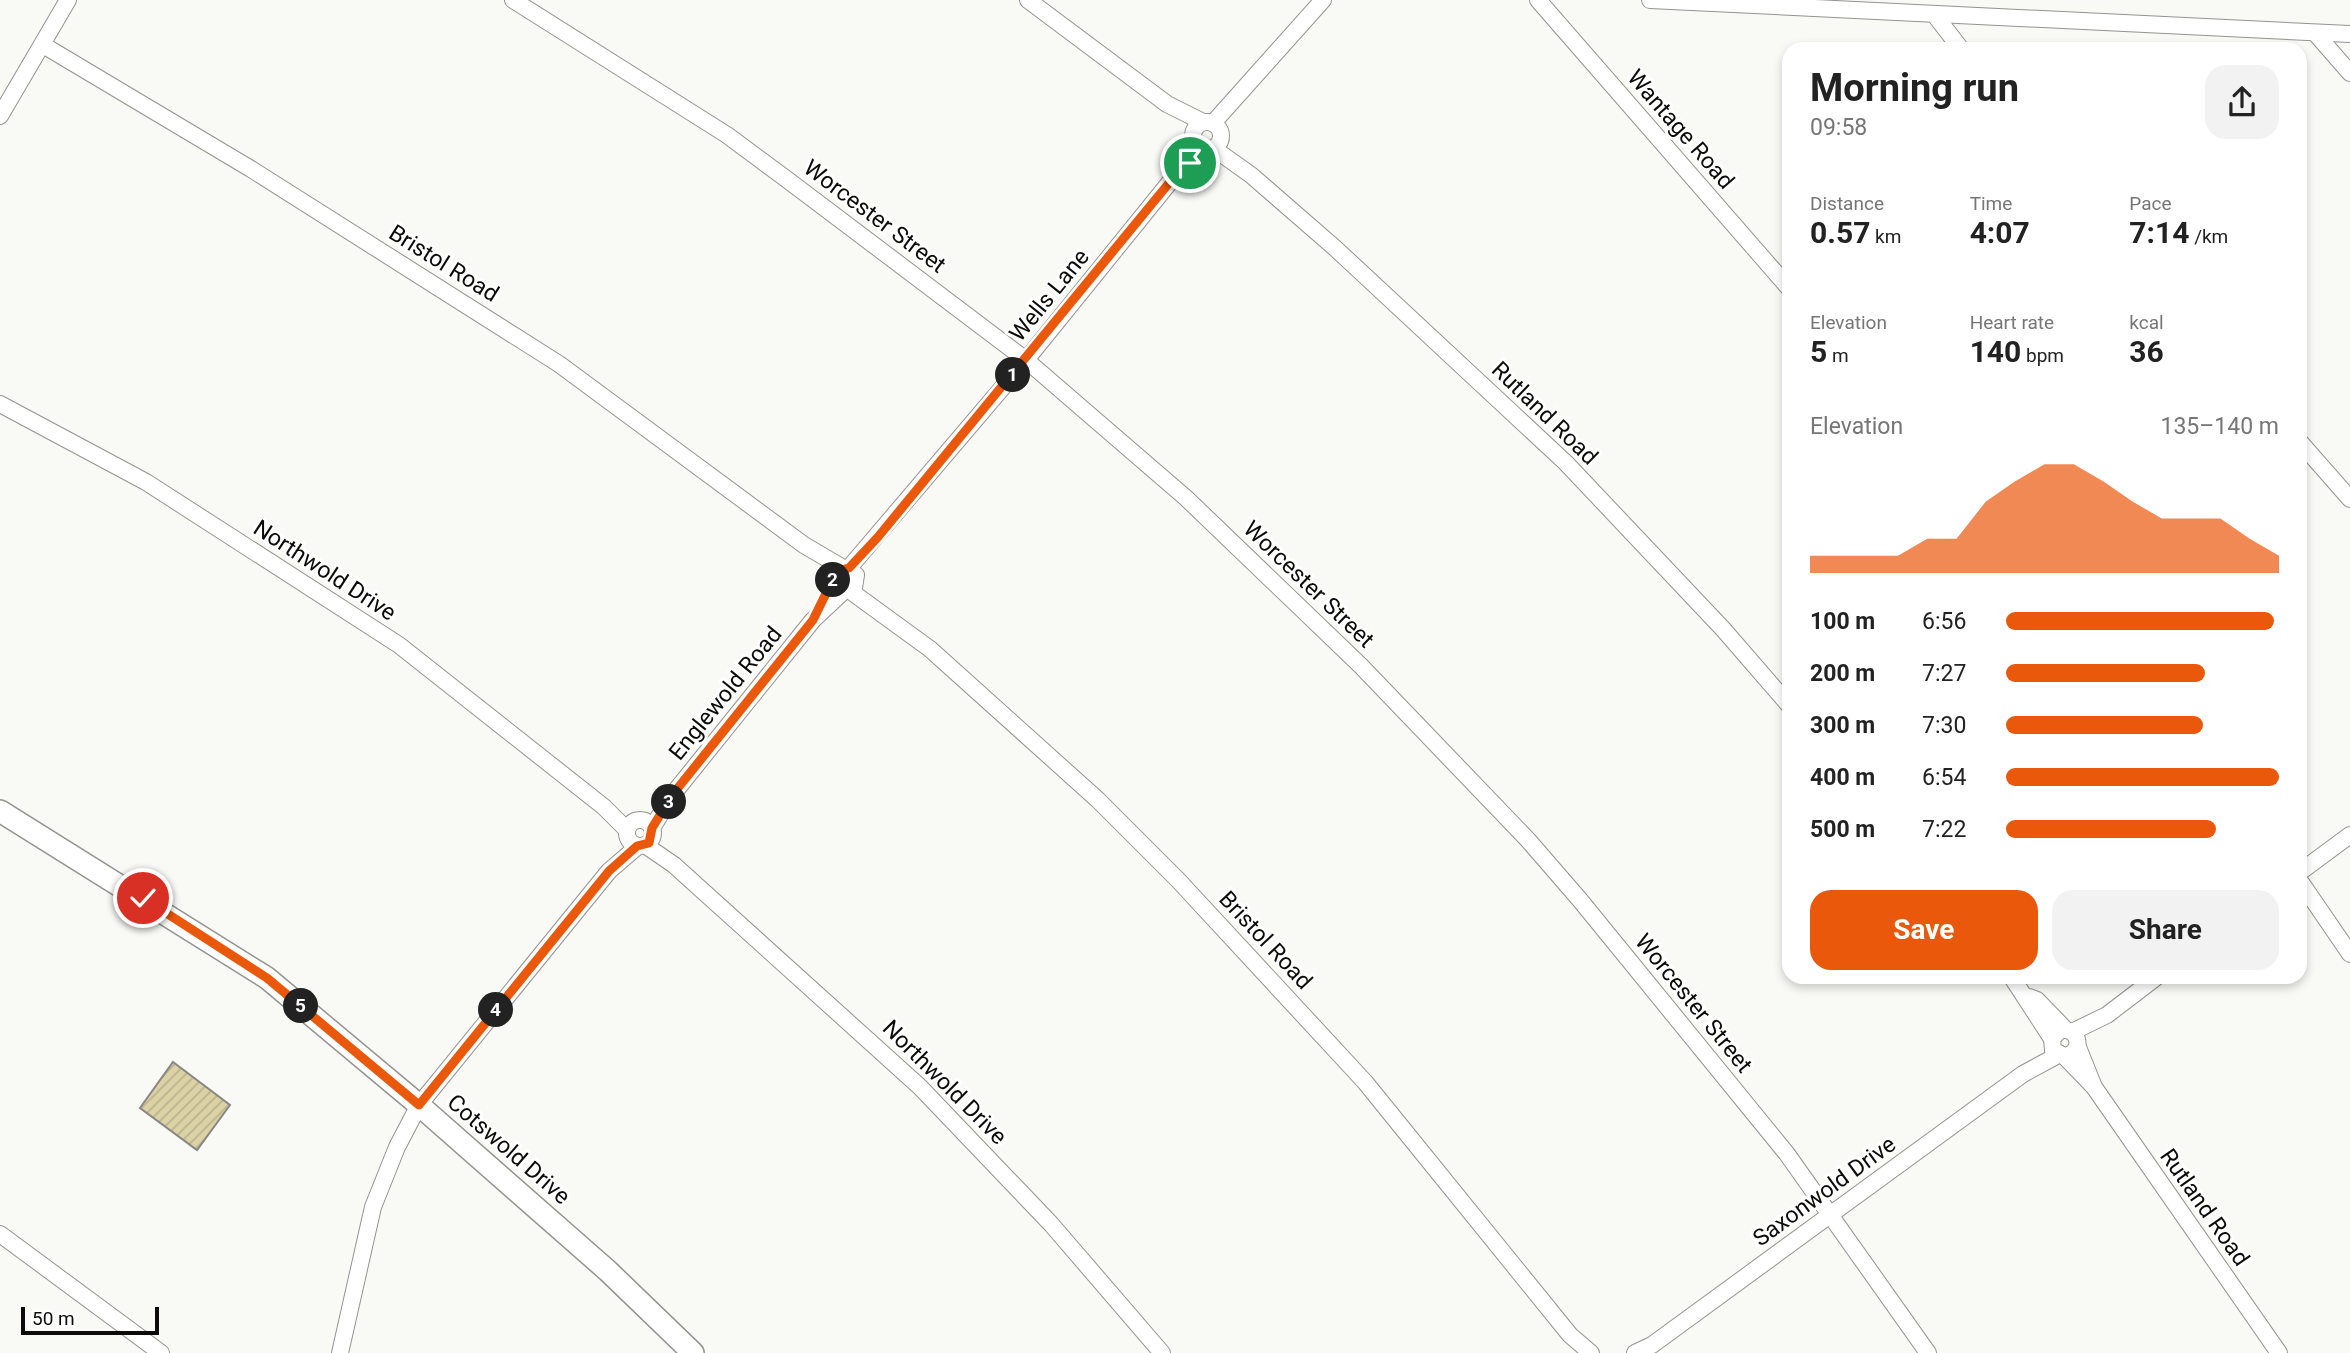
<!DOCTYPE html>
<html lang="en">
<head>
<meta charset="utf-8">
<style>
	body { margin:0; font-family:Roboto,sans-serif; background:#f2f2f2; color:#222; height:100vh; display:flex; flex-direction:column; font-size:26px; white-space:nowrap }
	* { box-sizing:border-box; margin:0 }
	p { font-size:23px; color:#767676 }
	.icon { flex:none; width:38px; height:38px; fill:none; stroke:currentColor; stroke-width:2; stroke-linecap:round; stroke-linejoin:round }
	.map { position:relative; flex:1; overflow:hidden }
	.panel { position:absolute; left:1782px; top:42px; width:525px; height:942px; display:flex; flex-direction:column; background:#fff; border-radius:21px; box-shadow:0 4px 10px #0003 }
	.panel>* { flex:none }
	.scale { position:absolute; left:21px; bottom:18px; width:138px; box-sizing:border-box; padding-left:7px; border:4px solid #0c0b0a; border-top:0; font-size:19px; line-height:24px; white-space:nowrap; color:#0c0b0a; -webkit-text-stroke:5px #fff; paint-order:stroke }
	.pin { position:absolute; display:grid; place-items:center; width:60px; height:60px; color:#fff; margin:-30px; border:4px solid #fff; border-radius:50%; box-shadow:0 2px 7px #0007 }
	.km { position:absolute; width:35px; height:35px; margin:-18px; border-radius:50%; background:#222; color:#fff; font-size:19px; line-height:35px; text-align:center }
	.round { display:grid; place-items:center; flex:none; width:74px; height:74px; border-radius:21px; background:#f2f2f2 }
	.overview { display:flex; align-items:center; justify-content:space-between; height:119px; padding:0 28px }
	h1 { font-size:38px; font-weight:700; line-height:52px }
	.figures { display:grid; grid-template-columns:repeat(3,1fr); gap:10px; height:119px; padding:7px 28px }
	.figures div { display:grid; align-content:center }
	.figures b { font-size:30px; font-weight:700 }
	.figures small { font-size:19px; font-weight:400 }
	.figures p { font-size:19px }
	.chart { height:196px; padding:14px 28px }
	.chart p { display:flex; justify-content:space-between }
	.chart svg { width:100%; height:126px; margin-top:7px; fill:#ea580c; opacity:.7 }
	.button { display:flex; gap:14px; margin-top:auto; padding:14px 28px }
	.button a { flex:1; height:80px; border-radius:21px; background:#ea580c; color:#fff; font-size:28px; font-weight:700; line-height:80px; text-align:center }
	.button a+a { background:#f2f2f2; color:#222 }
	ul { padding:0 28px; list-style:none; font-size:23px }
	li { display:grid; grid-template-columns:112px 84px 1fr; align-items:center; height:52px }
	li i { height:18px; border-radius:9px; background:#ea580c }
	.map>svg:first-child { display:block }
	.building { fill:url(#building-hatch); stroke:#888784; stroke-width:2 }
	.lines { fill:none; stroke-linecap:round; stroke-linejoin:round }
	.minor-casing { stroke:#949390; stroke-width:18 }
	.secondary-casing { stroke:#949390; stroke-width:24 }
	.minor { stroke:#fff; stroke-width:16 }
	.secondary { stroke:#fff; stroke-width:21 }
	.route-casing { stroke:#fff; stroke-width:14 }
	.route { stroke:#ea580c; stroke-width:9 }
	.labels { text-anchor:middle; stroke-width:6; stroke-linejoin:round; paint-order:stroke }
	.street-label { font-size:23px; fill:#0c0b0a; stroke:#fff }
</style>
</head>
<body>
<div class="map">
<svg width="2350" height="1353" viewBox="0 0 2350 1353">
	<defs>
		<pattern id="building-hatch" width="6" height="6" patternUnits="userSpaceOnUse" patternTransform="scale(1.75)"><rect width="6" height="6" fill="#dbd2a5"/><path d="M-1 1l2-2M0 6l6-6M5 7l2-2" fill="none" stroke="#bbb38d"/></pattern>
	</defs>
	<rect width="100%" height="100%" fill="#f9f9f5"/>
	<!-- building -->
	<path class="building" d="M 173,1062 L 230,1105 L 197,1150 L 140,1108 Z"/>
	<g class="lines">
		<defs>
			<g id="minor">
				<path d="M 513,0 L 727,135 L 789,181 L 1026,360 L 1186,498 L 1361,666 L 1528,840 L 1580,900 L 1787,1154 L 1928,1353"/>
				<path d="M 1028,0 L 1167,104 L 1203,122"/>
				<path d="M 1538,0 L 1788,287"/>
				<path d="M 1650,0 L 2350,34"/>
				<path d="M 1934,14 L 1961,49"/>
				<path d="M 2316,34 L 2350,73"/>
				<path d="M 43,45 L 251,169 L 559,364 L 804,545 L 843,568"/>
				<path d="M 0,116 L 68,0"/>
				<circle cx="1207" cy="136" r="14"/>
				<path d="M 1213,123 L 1323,0"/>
				<path d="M 1213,148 L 1251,175 L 1335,248 L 1566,463 L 1723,629 L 1788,704"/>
				<path d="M 0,404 L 146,482 L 399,645 L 604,807 L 627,830"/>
				<path d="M 2300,442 L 2350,499"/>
				<path d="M 849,568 L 1026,360 L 1174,177 L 1205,149"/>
				<path d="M 849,590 L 930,649 L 1098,800 L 1178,880 L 1365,1082 L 1570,1335 L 1591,1353"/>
				<circle cx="640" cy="833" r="13"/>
				<path d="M 652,828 L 673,794 L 813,620 L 844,591 L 854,588 L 856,575 L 846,568 L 837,571 L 833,580 L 837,588 L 844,591"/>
				<path d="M 645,845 L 674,865 L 920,1087 L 1051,1224 L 1162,1353"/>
				<path d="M 2300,872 L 2350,835"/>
				<path d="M 2300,881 L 2350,954"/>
				<path d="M 2011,976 L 2052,1039 L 2053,1050 L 2064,1056 C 2084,1053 2081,1028 2060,1030 L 2052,1039"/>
				<path d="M 2029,997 L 2037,1000 L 2066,1030"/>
				<path d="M 2072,1032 L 2107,1015 L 2158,976"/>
				<path d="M 2078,1047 L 2094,1087"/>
				<path d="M 2064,1056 L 2094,1087 L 2279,1353"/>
				<path d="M 0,1234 L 161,1353"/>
				<path d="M 340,1353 L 373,1207 L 397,1147 L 419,1105 L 609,871 L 637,847"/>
				<path d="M 1635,1353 L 1652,1345 L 2023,1074 L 2058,1055"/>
			</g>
			<path id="secondary" d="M 0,811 L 267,978 L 419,1105 L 608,1271 L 693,1353"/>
		</defs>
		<!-- minor casing -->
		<use href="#minor" class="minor-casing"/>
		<!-- secondary casing -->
		<use href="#secondary" class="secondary-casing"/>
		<!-- minor -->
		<use href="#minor" class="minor"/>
		<!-- secondary -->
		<use href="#secondary" class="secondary"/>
	</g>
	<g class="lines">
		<defs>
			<path id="route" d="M 143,898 L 267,978 L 419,1105 L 609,871 L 637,846 L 649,843 L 652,828 L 673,794 L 813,620 L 837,571 L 849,568 L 878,537 L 1174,177 L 1190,163"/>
		</defs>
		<!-- route casing -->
		<use href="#route" class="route-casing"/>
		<!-- route -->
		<use href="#route" class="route"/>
	</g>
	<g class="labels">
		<!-- street labels -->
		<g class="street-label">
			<text transform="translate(1681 129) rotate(49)" y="8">Wantage Road</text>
			<text transform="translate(875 216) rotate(37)" y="8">Worcester Street</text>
			<text transform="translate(444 263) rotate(32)" y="8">Bristol Road</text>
			<text transform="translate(1049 295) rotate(-51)" y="8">Wells Lane</text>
			<text transform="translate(1545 413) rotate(44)" y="8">Rutland Road</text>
			<text transform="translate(325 570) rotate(33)" y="8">Northwold Drive</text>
			<text transform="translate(1309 584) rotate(44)" y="8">Worcester Street</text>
			<text transform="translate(725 693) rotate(-51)" y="8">Englewold Road</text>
			<text transform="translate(1266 940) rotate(47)" y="8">Bristol Road</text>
			<text transform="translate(1694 1003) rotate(51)" y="8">Worcester Street</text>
			<text transform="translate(945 1082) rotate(45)" y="8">Northwold Drive</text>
			<text transform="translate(509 1149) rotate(41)" y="8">Cotswold Drive</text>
			<text transform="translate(1824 1191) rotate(-36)" y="8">Saxonwold Drive</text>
			<text transform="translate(2205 1207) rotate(55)" y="8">Rutland Road</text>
		</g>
	</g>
</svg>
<div class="scale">50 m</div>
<div class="pin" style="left:1190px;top:163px;background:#1e9e55"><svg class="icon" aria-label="arrive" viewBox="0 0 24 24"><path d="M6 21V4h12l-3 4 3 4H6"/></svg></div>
<div class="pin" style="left:143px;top:898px;background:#d93025"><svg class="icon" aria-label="check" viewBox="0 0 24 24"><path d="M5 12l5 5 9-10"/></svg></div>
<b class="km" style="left:1013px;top:375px">1</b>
<b class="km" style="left:833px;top:580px">2</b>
<b class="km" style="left:669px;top:802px">3</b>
<b class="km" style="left:496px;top:1010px">4</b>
<b class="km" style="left:301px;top:1006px">5</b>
<section class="panel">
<div class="overview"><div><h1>Morning run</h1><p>09:58</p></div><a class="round"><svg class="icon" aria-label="share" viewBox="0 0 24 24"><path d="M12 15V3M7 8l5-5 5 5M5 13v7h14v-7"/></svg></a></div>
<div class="figures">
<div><p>Distance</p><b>0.57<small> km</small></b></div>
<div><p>Time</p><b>4:07</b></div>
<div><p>Pace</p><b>7:14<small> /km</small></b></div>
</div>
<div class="figures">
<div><p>Elevation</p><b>5<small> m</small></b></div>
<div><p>Heart rate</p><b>140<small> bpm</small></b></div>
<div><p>kcal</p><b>36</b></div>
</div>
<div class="chart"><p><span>Elevation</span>135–140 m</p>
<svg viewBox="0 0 160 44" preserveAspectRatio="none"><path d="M0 44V38L10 38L20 38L30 38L40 32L50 32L60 19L70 12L80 6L90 6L100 12L110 19L120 25L130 25L140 25L150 32L160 38V44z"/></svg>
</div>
<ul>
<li><b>100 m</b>6:56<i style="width:98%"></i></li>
<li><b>200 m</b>7:27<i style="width:73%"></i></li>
<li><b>300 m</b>7:30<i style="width:72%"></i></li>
<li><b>400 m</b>6:54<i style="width:100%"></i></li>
<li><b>500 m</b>7:22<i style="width:77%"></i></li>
</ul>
<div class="button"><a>Save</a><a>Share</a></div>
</section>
</div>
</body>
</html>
